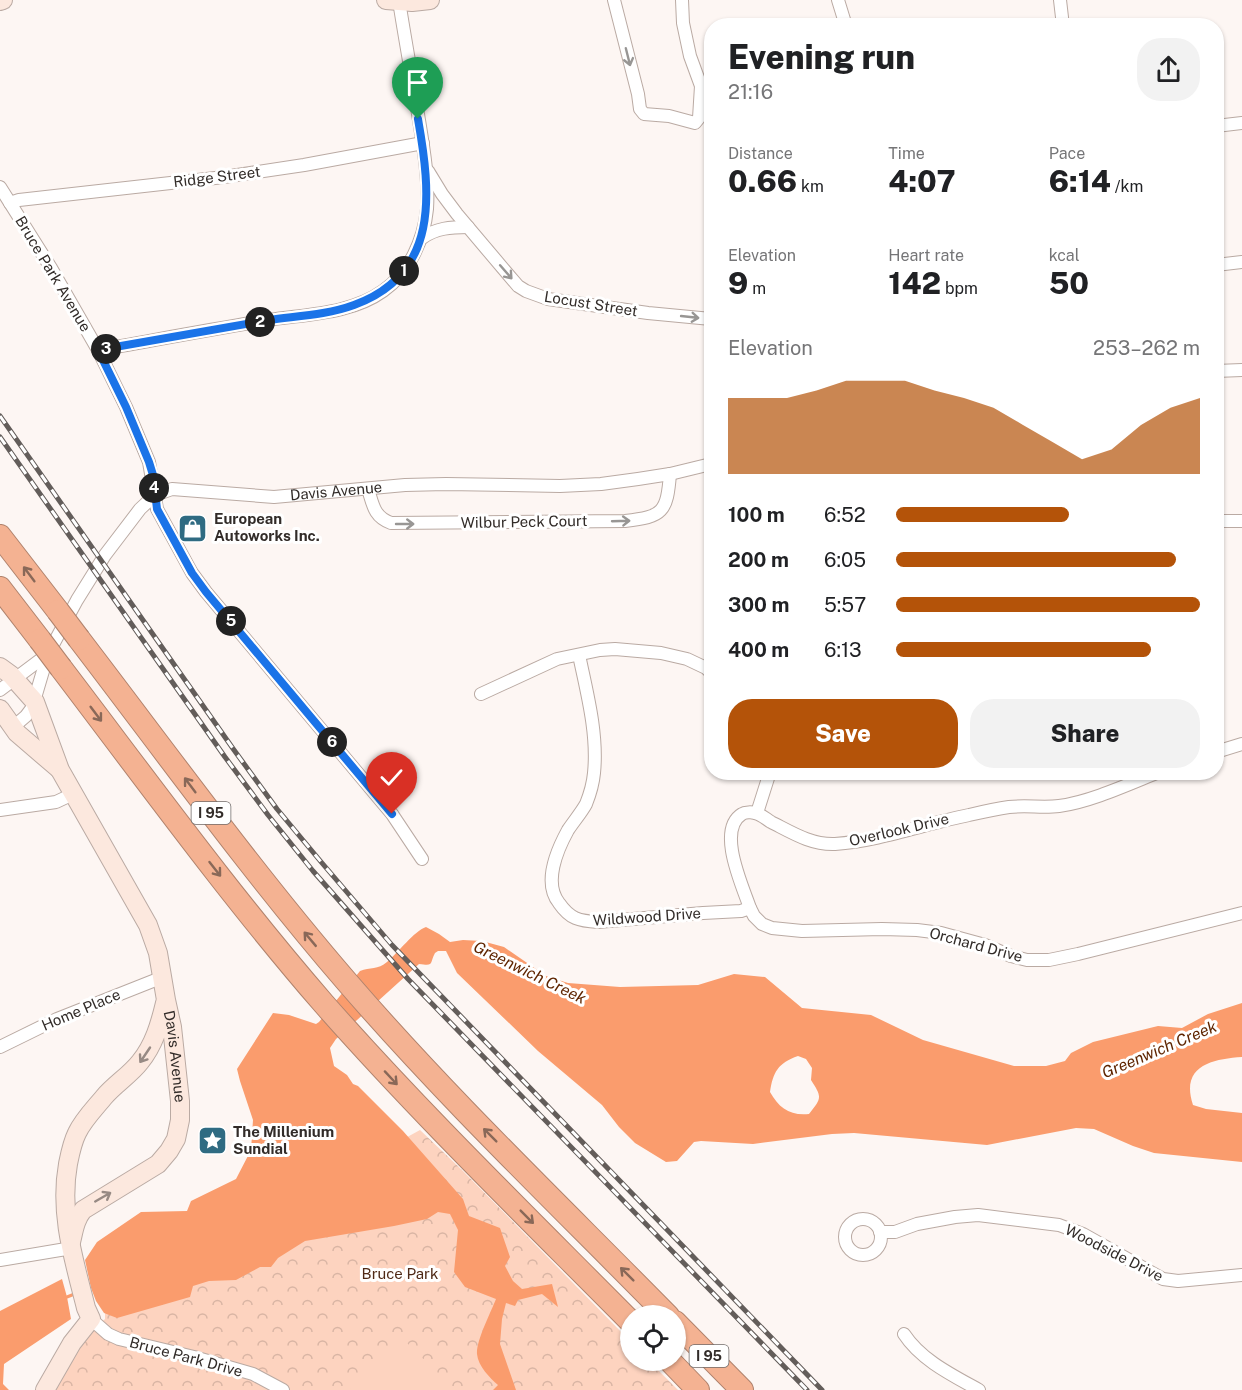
<!DOCTYPE html>
<html lang="en">
<head>
<meta charset="utf-8">
<style>
	body { margin:0; font-family:"Public Sans",sans-serif; background:#f2f2f2; color:#202124; height:100vh; display:flex; flex-direction:column; font-size:22px; white-space:nowrap }
	* { box-sizing:border-box; margin:0 }
	p { font-size:20px; color:#757577 }
	.icon { flex:none; width:33px; height:33px; fill:none; stroke:currentColor; stroke-width:2; stroke-linecap:round; stroke-linejoin:round }
	.map { position:relative; flex:1; overflow:hidden }
	.side { position:absolute; left:704px; top:18px; width:520px; height:762px; display:flex; flex-direction:column; background:#fff; border-radius:24px; box-shadow:0 2px 4px #0004 }
	.side>* { flex:none }
	.buttons { position:absolute; left:620px; top:1305px; display:grid; gap:12px }
	.buttons a { display:grid; place-items:center; width:66px; height:66px; border-radius:50%; background:#fff; box-shadow:0 2px 4px #0004; font-size:30px }
	.pin { position:absolute; display:grid; place-items:center; width:51px; height:51px; color:#fff; margin:-62px -26px; border-radius:50% 50% 50% 0; rotate:-45deg; box-shadow:0 0 6px #0007 }
	.pin .icon { rotate:45deg }
	.km { position:absolute; width:30px; height:30px; margin:-15px; border-radius:50%; background:#222; color:#fff; font-size:16px; line-height:30px; text-align:center }
	.round { display:grid; place-items:center; flex:none; width:63px; height:63px; border-radius:24px; background:#f2f2f2 }
	.overview { display:flex; align-items:center; justify-content:space-between; height:102px; padding:0 24px }
	h1 { font-size:33px; font-weight:800; line-height:45px }
	.figures { display:grid; grid-template-columns:repeat(3,1fr); gap:9px; height:102px; padding:6px 24px }
	.figures div { display:grid; align-content:center }
	.figures b { font-size:30px; font-weight:800 }
	.figures small { font-size:16px; font-weight:400 }
	.figures p { font-size:16px }
	.chart { height:168px; padding:12px 24px }
	.chart p { display:flex; justify-content:space-between }
	.chart svg { width:100%; height:108px; margin-top:6px; fill:#b45309; opacity:.7 }
	.action { display:flex; gap:12px; margin-top:auto; padding:12px 24px }
	.action a { flex:1; height:69px; border-radius:24px; background:#b45309; color:#fff; font-size:24px; font-weight:800; line-height:69px; text-align:center }
	.action a+a { background:#f2f2f2; color:#202124 }
	ul { padding:0 24px; list-style:none; font-size:20px }
	li { display:grid; grid-template-columns:96px 72px 1fr; align-items:center; height:45px }
	li i { height:15px; border-radius:8px; background:#b45309 }
	.map>svg:first-child { display:block }
	.park { fill:url(#park-crowns) }
	.pitch { fill:#fdd3bf }
	.water { fill:#fa9c6d; fill-rule:evenodd }
	.lines { fill:none; stroke-linecap:round; stroke-linejoin:round }
	.stream { stroke:#fa9c6d; stroke-width:3 }
	.minor-casing { stroke:#baaaa3; stroke-width:14 }
	.secondary-casing { stroke:#baaaa3; stroke-width:20 }
	.motorway-casing { stroke:#b0836d; stroke-width:24 }
	.minor { stroke:#fff; stroke-width:12 }
	.secondary { stroke:#fce8de; stroke-width:18 }
	.motorway { stroke:#f4b292; stroke-width:22 }
	.rail-casing { stroke:#635d5a; stroke-width:5 }
	.rail { stroke:#fff; stroke-width:3; stroke-dasharray:9; stroke-linecap:butt }
	.motorway-bridge-casing { stroke:#b0836d; stroke-width:24; stroke-linecap:butt }
	.motorway-bridge { stroke:#f4b292; stroke-width:22 }
	.oneway { stroke:#989694 }
	.oneway2 { stroke:#896858 }
	.oneway3 { stroke:#978a84 }
	.route-casing { stroke:#fff; stroke-width:12 }
	.route { stroke:#1a73e8; stroke-width:8 }
	.labels { text-anchor:middle; stroke-width:6; stroke-linejoin:round; paint-order:stroke }
	.shield { fill:#fff; stroke:#706b69; stroke-width:1.5 }
	.shield-label { font-size:14px; font-weight:bold; fill:#322c29 }
	.street-label { font-size:15px; fill:#322c29; stroke:#fff }
	.poi-label { font-size:15px; font-weight:bold; fill:#322c29; stroke:#fff; text-anchor:start }
	.park-label { font-size:15px; fill:#4f2916; stroke:#fff }
	.water-label { font-size:16px; font-style:italic; fill:#5f2500; stroke:#fff }
</style>
</head>
<body>
<div class="map">
<svg width="1242" height="1390" viewBox="0 0 1242 1390">
	<defs>
		<pattern id="park-crowns" width="20" height="18" patternUnits="userSpaceOnUse" patternTransform="scale(1.5)"><rect width="20" height="18" fill="#fdd3bf"/><path d="M2 6a3 3 0 1 1 6 0M12 15a3 3 0 1 1 6 0" fill="none" stroke="#d9b5a4"/></pattern>
	</defs>
	<rect width="100%" height="100%" fill="#fdf6f3"/>
	<!-- park -->
	<path class="park" d="M 420,1130 L 463,1171 L 630,1341 L 630,1360 L 649,1361 L 678,1390 L 51,1390 L 78,1344 L 105,1319 L 105,1303 Z"/>
	<!-- pitch -->
	<path class="pitch" d="M 401,1337 L 455,1390 L 349,1390 Z"/>
	<!-- water -->
	<g class="water">
		<path d="M 426,927 L 439,934 L 450,942 L 463,940 L 482,941 L 504,947 L 546,976 L 568,983 L 620,987 L 698,985 L 734,974 L 765,977 L 802,1008 L 871,1015 L 923,1040 L 1014,1066 L 1046,1066 L 1065,1061 L 1071,1053 L 1093,1042 L 1158,1026 L 1182,1028 L 1208,1014 L 1242,1003 L 1242,1057 C 1212,1059 1180,1066 1193,1105 L 1206,1109 L 1242,1113 L 1242,1162 L 1154,1153 L 1133,1146 L 1094,1129 L 1076,1128 L 987,1145 L 854,1133 L 832,1134 L 753,1144 L 701,1141 L 694,1142 L 677,1161 L 666,1162 L 635,1143 L 619,1127 L 602,1105 L 538,1051 L 457,973 L 446,951 L 438,951 L 435,953 C 429,964 435,966 419,964 L 336,1039 L 330,1048 L 334,1066 L 347,1075 L 353,1084 L 358,1086 L 403,1131 L 463,1199 L 469,1216 L 500,1228 L 510,1257 L 505,1266 L 513,1281 L 522,1289 L 552,1284 L 558,1307 L 542,1294 L 518,1300 L 515,1306 L 506,1303 L 502,1319 L 500,1344 L 516,1390 L 493,1390 L 498,1385 C 490,1378 478,1366 477,1354 C 476,1341 491,1312 496,1299 L 465,1287 L 454,1272 L 458,1230 L 450,1214 L 438,1212 L 427,1219 L 394,1226 L 305,1241 L 278,1258 L 271,1267 L 260,1267 L 236,1280 L 209,1281 L 193,1286 L 190,1297 L 117,1318 L 104,1313 L 96,1301 L 91,1288 L 85,1260 L 97,1242 L 141,1212 L 187,1211 L 191,1201 L 236,1179 L 251,1150 L 253,1120 L 240,1081 L 237,1069 L 273,1013 L 289,1015 L 316,1024 L 319,1022 L 360,971 C 370,967 378,970 387,962 C 398,953 414,931 426,927 ZM 798,1056 L 806,1059 L 812,1068 L 811,1080 C 822,1097 822,1098 809,1114 C 790,1116 779,1108 770,1092 C 773,1072 778,1063 798,1056 Z"/>
		<path d="M 62,1279 L 67,1297 L 71,1319 L 4,1364 L 3,1384 L 9,1390 L 0,1390 L 0,1311 Z"/>
	</g>
	<g class="lines">
		<!-- stream -->
		<path class="stream" d="M 67,1297 L 77,1293"/>
		<defs>
			<g id="minor">
				<path d="M 614,0 L 638,94 L 640,109 L 644,114 L 669,116 L 695,123 L 699,118 L 701,86 L 690,56 L 683,23 L 682,0"/>
				<path d="M 838,0 L 846,26"/>
				<path d="M 1060,0 L 1063,26"/>
				<path d="M 1216,126 L 1242,123"/>
				<path d="M 428,171 L 442,194 L 457,214 L 506,272 L 518,286 L 526,291 L 548,299 L 648,313 L 711,319"/>
				<path d="M 0,187 L 51,268 L 98,350 L 126,407 L 149,462 L 157,509 L 192,573 L 206,592 L 392,814 L 422,859"/>
				<path d="M 10,203 L 19,200 L 224,177 L 304,165 L 423,143"/>
				<path d="M 422,238 C 436,228 451,227 468,227"/>
				<path d="M 1216,265 L 1242,262"/>
				<path d="M 98,350 C 155,340 212,329 269,320 C 307,314 351,314 383,291 C 409,273 424,240 427,209 C 429,177 423,145 418,114 C 412,77 405,39 399,1"/>
				<path d="M 1216,371 L 1242,370"/>
				<path d="M 368,489 C 373,505 374,517 391,523 L 625,521 C 663,517 667,512 670,474"/>
				<path d="M 1216,521 L 1242,521"/>
				<path d="M 579,655 C 587,693 598,734 594,773 C 593,784 590,794 586,804 C 581,813 574,821 568,830 C 557,850 543,883 559,903 C 570,919 579,921 598,922 L 703,913 L 741,911 L 750,908"/>
				<path d="M 0,690 L 48,654"/>
				<path d="M 481,694 L 557,659 L 600,650 L 615,649 L 661,653 L 687,659 L 706,668 L 711,673"/>
				<path id="s1" d="M 12,728 L 26,716 L 32,708 L 48,654 L 77,600 L 105,555 L 140,509 L 155,495 L 172,489 L 274,497 L 405,485 L 446,484 L 560,486 L 601,484 L 638,479 L 670,474 L 711,464"/>
				<path d="M 1216,752 L 1242,744"/>
				<path d="M 1159,772 C 1129,784 1090,802 1059,806 C 1043,808 1026,805 1009,807 C 995,809 982,812 969,815 C 924,824 880,841 835,844 C 811,845 791,832 771,822 C 766,819 761,814 755,813 C 752,812 745,812 742,814 C 716,830 743,887 750,908 L 754,916 L 762,924 L 772,928 L 802,931 L 882,929 L 917,930 L 941,933 L 985,945 L 1011,956 L 1027,960 L 1049,960 L 1078,954 L 1242,913"/>
				<path d="M 0,810 L 56,802 L 73,794"/>
				<path d="M 757,813 L 770,772"/>
				<path d="M 0,1047 L 57,1019 L 163,977"/>
				<circle cx="863" cy="1237" r="18"/>
				<path d="M 880,1232 L 895,1232 L 917,1224 L 955,1217 L 978,1215 L 1059,1225 L 1083,1234 L 1163,1279 L 1178,1281 L 1242,1275"/>
				<path d="M 0,1260 L 72,1248"/>
				<path d="M 91,1319 L 108,1334 L 119,1339 L 194,1357 L 253,1374 L 283,1390"/>
				<path d="M 904,1334 C 921,1360 952,1375 979,1390"/>
			</g>
			<g id="secondary">
				<path d="M 386,0 L 412,2 L 430,0"/>
				<path d="M 0,1 L 3,0"/>
				<path id="s2" d="M 0,667 L 11,675 L 35,702 L 60,770 L 148,925 L 158,953 L 166,1000 L 172,1027 L 180,1101 L 180,1120 L 176,1139 L 169,1151 L 158,1164 L 83,1210 C 75,1220 74,1230 71,1242"/>
				<path d="M 0,709 L 17,733 L 59,769"/>
				<path d="M 45,1390 L 72,1343 L 91,1319 L 86,1308 C 74,1260 59,1214 68,1164 C 70,1154 72,1143 77,1133 C 83,1120 95,1108 104,1097 C 115,1084 130,1075 140,1062 C 154,1045 160,1024 165,1003"/>
			</g>
			<g id="motorway">
				<path d="M 0,536 L 58,611"/>
				<path d="M 0,588 L 40,640"/>
				<path d="M 79,639 C 167,754 252,872 347,982 C 448,1099 560,1206 668,1316"/>
				<path d="M 61,668 C 147,781 231,897 324,1004 C 421,1114 527,1217 630,1321"/>
				<path d="M 675,1322 L 742,1390"/>
				<path d="M 669,1360 L 698,1390"/>
			</g>
		</defs>
		<!-- minor casing -->
		<use href="#minor" class="minor-casing"/>
		<!-- secondary casing -->
		<use href="#secondary" class="secondary-casing"/>
		<!-- motorway casing -->
		<use href="#motorway" class="motorway-casing"/>
		<!-- minor -->
		<use href="#minor" class="minor"/>
		<!-- secondary -->
		<use href="#secondary" class="secondary"/>
		<!-- motorway -->
		<use href="#motorway" class="motorway"/>
		<defs>
			<g id="rail">
				<path d="M 0,416 L 234,750 L 277,809 L 322,863 L 392,945 L 822,1390"/>
				<path d="M 0,437 L 225,757 L 268,815 L 313,871 L 408,979 L 807,1390"/>
			</g>
		</defs>
		<!-- rail casing -->
		<use href="#rail" class="rail-casing"/>
		<!-- rail -->
		<use href="#rail" class="rail"/>
		<defs>
			<g id="motorway-bridge">
				<path d="M 58,611 L 79,639"/>
				<path d="M 40,640 L 61,668"/>
			</g>
		</defs>
		<!-- motorway-bridge casing -->
		<use href="#motorway-bridge" class="motorway-bridge-casing"/>
		<!-- motorway-bridge -->
		<use href="#motorway-bridge" class="motorway-bridge"/>
	</g>
	<!-- one-way arrows -->
	<defs><path id="oneway-shaft" d="M-6 0H5M1.5-3L5.5 0L1.5 3" fill="none" stroke-width="1.6" stroke-linecap="round" stroke-linejoin="round" transform="scale(1.5)"/></defs>
	<g class="oneway">
		<use href="#oneway-shaft" transform="translate(628 57) rotate(76)"/>
		<use href="#oneway-shaft" transform="translate(506 272) rotate(49)"/>
		<use href="#oneway-shaft" transform="translate(690 317) rotate(6)"/>
		<use href="#oneway-shaft" transform="translate(621 521) rotate(-2)"/>
		<use href="#oneway-shaft" transform="translate(405 524)"/>
	</g>
	<g class="oneway2">
		<use href="#oneway-shaft" transform="translate(29 574) rotate(-127)"/>
		<use href="#oneway-shaft" transform="translate(96 714) rotate(53)"/>
		<use href="#oneway-shaft" transform="translate(190 785) rotate(-127)"/>
		<use href="#oneway-shaft" transform="translate(215 869) rotate(52)"/>
		<use href="#oneway-shaft" transform="translate(310 939) rotate(-130)"/>
		<use href="#oneway-shaft" transform="translate(391 1078) rotate(47)"/>
		<use href="#oneway-shaft" transform="translate(490 1135) rotate(-135)"/>
		<use href="#oneway-shaft" transform="translate(527 1217) rotate(45)"/>
		<use href="#oneway-shaft" transform="translate(627 1274) rotate(-135)"/>
	</g>
	<g class="oneway3">
		<use href="#oneway-shaft" transform="translate(145 1055) rotate(124)"/>
		<use href="#oneway-shaft" transform="translate(103 1197) rotate(-30)"/>
	</g>
	<g class="lines">
		<defs>
			<path id="route" d="M 392,814 L 206,592 L 192,573 L 157,509 L 153,475 L 149,462 L 126,407 L 98,350 C 155,340 212,330 269,320 C 297,316 327,315 354,305 C 440,274 431,193 418,119"/>
		</defs>
		<!-- route casing -->
		<use href="#route" class="route-casing"/>
		<!-- route -->
		<use href="#route" class="route"/>
	</g>
	<!-- icons -->
	<defs>
		<symbol id="shop-square" viewBox="-11 -11 22 22"><rect x="-9" y="-9" width="18" height="18" rx="4" fill="#2f6b82" stroke="#fff"/><path d="M-5-2.5h2.3a2.7 3.5 0 0 1 5.4 0H5L5.5 6h-11ZM-1.5-2.5h3a1.5 2.3 0 0 0-3 0Z" fill="#fff"/></symbol>
		<symbol id="sight-square" viewBox="-11 -11 22 22"><rect x="-9" y="-9" width="18" height="18" rx="4" fill="#2f6b82" stroke="#fff"/><path d="M0-6L1.8-2.2L6-1.7L2.9 1.2L3.7 5.4L0 3.3L-3.7 5.4L-2.9 1.2L-6-1.7L-1.8-2.2Z" fill="#fff"/></symbol>
	</defs>
	<g fill-rule="evenodd">
		<use href="#shop-square" x="176" y="512" width="33" height="33"/>
		<use href="#sight-square" x="196" y="1124" width="33" height="33"/>
	</g>
	<g class="labels">
		<!-- shield labels -->
		<g class="shield">
			<rect x="191.5" y="802" width="39" height="22" rx="4.5"/>
			<rect x="689.5" y="1345" width="39" height="22" rx="4.5"/>
		</g>
		<g class="shield-label">
			<text x="211" y="818">I 95</text>
			<text x="709" y="1361">I 95</text>
		</g>
		<!-- street labels -->
		<g class="street-label">
			<text transform="translate(217 177) rotate(-7)" y="5">Ridge Street</text>
			<text transform="translate(53 274) rotate(59)" y="5">Bruce Park Avenue</text>
			<text transform="translate(591 304) rotate(9)" y="5">Locust Street</text>
			<text dy="5" stroke="none"><textPath href="#s1" startOffset="460">Davis Avenue</textPath></text>
			<text transform="translate(524 522) rotate(-1)" y="5">Wilbur Peck Court</text>
			<text transform="translate(899 830) rotate(-13)" y="5">Overlook Drive</text>
			<text transform="translate(647 917) rotate(-4)" y="5">Wildwood Drive</text>
			<text transform="translate(976 945) rotate(15)" y="5">Orchard Drive</text>
			<text transform="translate(81 1010) rotate(-23)" y="5">Home Place</text>
			<text dy="5" stroke="none"><textPath href="#s2" startOffset="435">Davis Avenue</textPath></text>
			<text transform="translate(1114 1253) rotate(27)" y="5">Woodside Drive</text>
			<text transform="translate(186 1357) rotate(15)" y="5">Bruce Park Drive</text>
		</g>
		<!-- poi labels -->
		<g class="poi-label">
			<text x="214" y="524">European<tspan x="214" dy="17">Autoworks Inc.</tspan></text>
			<text x="233" y="1137">The Millenium<tspan x="233" dy="17">Sundial</tspan></text>
		</g>
		<!-- park labels -->
		<g class="park-label">
			<text x="400" y="1279">Bruce Park</text>
		</g>
		<!-- water labels -->
		<g class="water-label">
			<text transform="translate(530 972) rotate(26)" y="6">Greenwich Creek</text>
			<text transform="translate(1159 1049) rotate(-23)" y="6">Greenwich Creek</text>
		</g>
	</g>
</svg>
<div class="buttons">
<a><svg class="icon" aria-label="locate" viewBox="0 0 24 24"><circle cx="12" cy="12" r="6"/><path d="M12 2v4M12 18v4M2 12h4M18 12h4"/></svg></a>
</div>
<div class="pin" style="left:418px;top:119px;background:#1e9e55"><svg class="icon" aria-label="arrive" viewBox="0 0 24 24"><path d="M6 21V4h12l-3 4 3 4H6"/></svg></div>
<div class="pin" style="left:392px;top:814px;background:#d93025"><svg class="icon" aria-label="check" viewBox="0 0 24 24"><path d="M5 12l5 5 9-10"/></svg></div>
<b class="km" style="left:404px;top:271px">1</b>
<b class="km" style="left:260px;top:322px">2</b>
<b class="km" style="left:106px;top:349px">3</b>
<b class="km" style="left:154px;top:488px">4</b>
<b class="km" style="left:231px;top:621px">5</b>
<b class="km" style="left:332px;top:742px">6</b>
<section class="side">
<div class="overview"><div><h1>Evening run</h1><p>21:16</p></div><a class="round"><svg class="icon" aria-label="share" viewBox="0 0 24 24"><path d="M12 15V3M7 8l5-5 5 5M5 13v7h14v-7"/></svg></a></div>
<div class="figures">
<div><p>Distance</p><b>0.66<small> km</small></b></div>
<div><p>Time</p><b>4:07</b></div>
<div><p>Pace</p><b>6:14<small> /km</small></b></div>
</div>
<div class="figures">
<div><p>Elevation</p><b>9<small> m</small></b></div>
<div><p>Heart rate</p><b>142<small> bpm</small></b></div>
<div><p>kcal</p><b>50</b></div>
</div>
<div class="chart"><p><span>Elevation</span>253–262 m</p>
<svg viewBox="0 0 160 44" preserveAspectRatio="none"><path d="M0 44V13L10 13L20 13L30 10L40 6L50 6L60 6L70 10L80 13L90 17L100 24L110 31L120 38L130 34L140 24L150 17L160 13V44z"/></svg>
</div>
<ul>
<li><b>100 m</b>6:52<i style="width:57%"></i></li>
<li><b>200 m</b>6:05<i style="width:92%"></i></li>
<li><b>300 m</b>5:57<i style="width:100%"></i></li>
<li><b>400 m</b>6:13<i style="width:84%"></i></li>
</ul>
<div class="action"><a>Save</a><a>Share</a></div>
</section>
</div>
</body>
</html>
